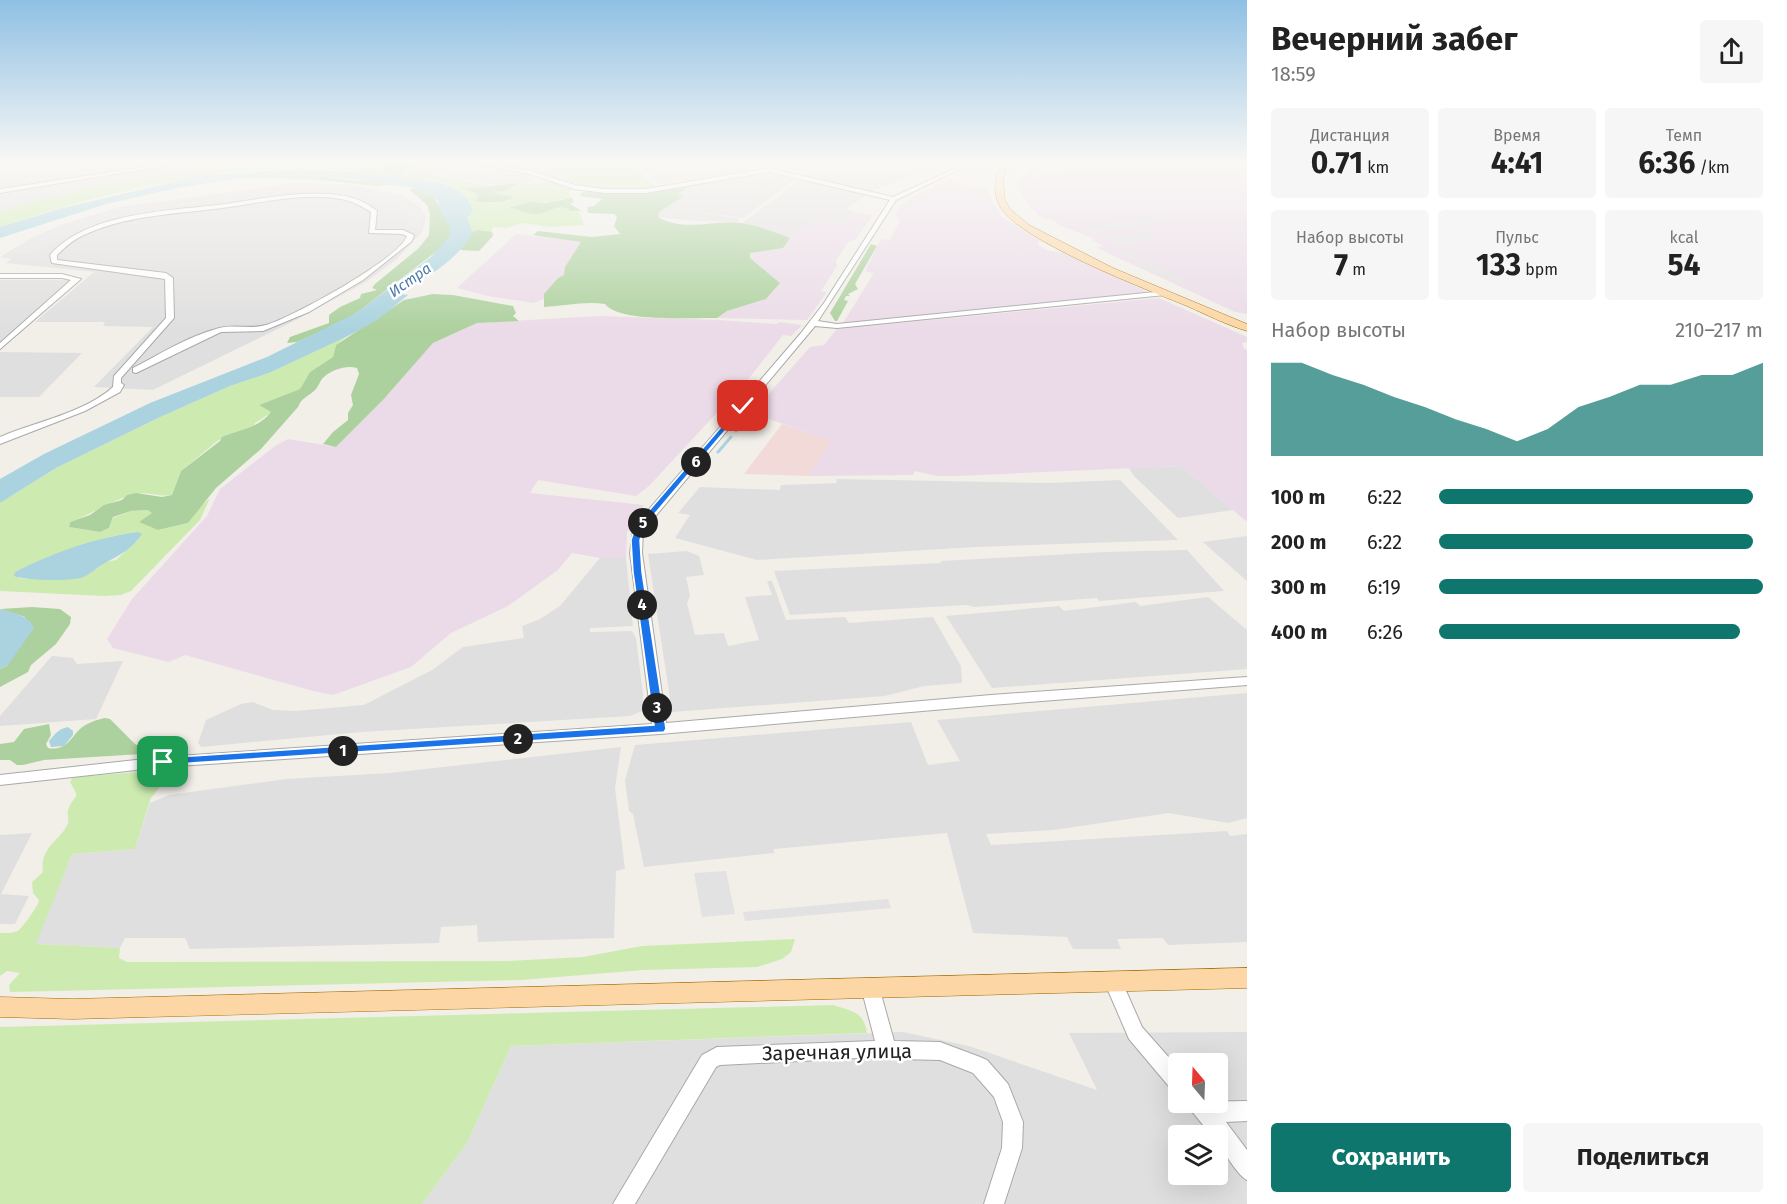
<!DOCTYPE html>
<html lang="ru">
<head>
<meta charset="utf-8">
<style>
	body { margin:0; font-family:"Fira Sans",sans-serif; background:#f6f6f6; color:#222; height:100vh; display:flex; flex-direction:column; font-size:22px; white-space:nowrap }
	* { box-sizing:border-box; margin:0 }
	p { font-size:20px; color:#767676 }
	.icon { flex:none; width:33px; height:33px; fill:none; stroke:currentColor; stroke-width:2; stroke-linecap:round; stroke-linejoin:round }
	.map { position:relative; flex:1; overflow:hidden }
	.sheet { display:flex; flex-direction:column; background:#fff; width:540px }
	.sheet>* { flex:none }
	.needle { width:39px; rotate:341deg }
	.tools { position:absolute; left:1168px; top:1053px; display:grid; gap:12px }
	.tools a { display:grid; place-items:center; width:60px; height:60px; border-radius:6px; background:#fff; box-shadow:0 6px 24px #0002; font-size:30px }
	.pin { position:absolute; display:grid; place-items:center; width:51px; height:51px; color:#fff; margin:-26px; border-radius:12px; box-shadow:0 3px 9px #0006 }
	.km { position:absolute; width:30px; height:30px; margin:-15px; border-radius:50%; background:#222; color:#fff; font-size:16px; line-height:30px; text-align:center }
	.round { display:grid; place-items:center; flex:none; width:63px; height:63px; border-radius:6px; background:#f6f6f6 }
	.headline { display:flex; align-items:center; justify-content:space-between; height:102px; padding:0 24px }
	h1 { font-size:33px; font-weight:700; line-height:45px }
	.stats { display:grid; grid-template-columns:repeat(3,1fr); gap:9px; height:102px; padding:6px 24px }
	.stats div { display:grid; align-content:center; border-radius:6px; background:#f6f6f6; text-align:center }
	.stats b { font-size:30px; font-weight:700 }
	.stats small { font-size:16px; font-weight:400 }
	.stats p { font-size:16px }
	.chart { height:168px; padding:12px 24px }
	.chart p { display:flex; justify-content:space-between }
	.chart svg { width:100%; height:108px; margin-top:6px; fill:#0f766e; opacity:.7 }
	.button { display:flex; gap:12px; margin-top:auto; padding:12px 24px }
	.button a { flex:1; height:69px; border-radius:6px; background:#0f766e; color:#fff; font-size:24px; font-weight:700; line-height:69px; text-align:center }
	.button a+a { background:#f6f6f6; color:#222 }
	ul { padding:0 24px; list-style:none; font-size:20px }
	li { display:grid; grid-template-columns:96px 72px 1fr; align-items:center; height:45px }
	li i { height:15px; border-radius:8px; background:#0f766e }
	main { display:flex; flex:1; min-height:0 }
	.map>svg:first-child { display:block }
	.residential { fill:#e0dfdf; fill-rule:evenodd }
	.commercial { fill:#f2dad9 }
	.industrial { fill:#ebdbe8 }
	.grass { fill:#cdebb0; fill-rule:evenodd }
	.forest { fill:#add19e }
	.parking { fill:#e2e2e2 }
	.water { fill:#aad3df }
	.lines { fill:none; stroke-linecap:round; stroke-linejoin:round }
	.stream-far2 { stroke:#aad3df; stroke-width:1.5 }
	.stream-far1 { stroke:#aad3df; stroke-width:2 }
	.stream { stroke:#aad3df; stroke-width:3 }
	.minor-casing { stroke:#a9a9a9; stroke-width:2 }
	.major-casing { stroke:#a06b00; stroke-width:1 }
	.minor { fill:#fff; fill-rule:evenodd }
	.major { fill:#fcd6a4; fill-rule:evenodd }
	.route { fill:#1a73e8; stroke:#fff; stroke-width:1.5 }
	.labels { text-anchor:middle; stroke-width:5; stroke-linejoin:round; paint-order:stroke }
	.far-water-label { font-size:15px; font-style:italic; fill:#4a7aab; stroke:#fff }
	.near-street-label { font-size:20px; fill:#222; stroke:#fff }
</style>
</head>
<body>
<main>
<div class="map">
<svg width="1247" height="1204" viewBox="0 0 1247 1204">
	<rect width="100%" height="100%" fill="#f2efe9"/>
	<!-- residential -->
	<g class="residential">
		<path d="M 0,163 L 550,163 L 566,180 L 559,181 L 547,176 L 511,188 L 388,166 L 337,163 L 250,166 L 0,216 Z"/>
		<path d="M 637,163 L 681,163 L 690,167 L 706,170 L 734,167 L 752,169 L 659,184 Z"/>
		<path d="M 783,163 L 841,163 L 845,166 L 795,171 Z"/>
		<path d="M 882,163 L 908,166 L 918,163 L 943,165 L 868,192 L 805,175 Z"/>
		<path d="M 761,172 L 799,177 L 743,218 L 694,211 L 740,219 L 736,222 L 694,221 L 658,217 L 659,212 L 677,195 L 693,184 L 702,185 L 708,181 Z"/>
		<path d="M 802,179 L 868,194 L 846,209 L 853,211 L 842,224 L 812,219 L 790,238 L 742,223 Z"/>
		<path d="M 296,183 L 352,185 L 401,195 L 420,207 L 426,216 L 423,231 L 397,259 L 366,282 L 294,321 L 153,390 L 94,387 L 153,327 L 103,326 L 105,322 L 35,322 L 94,272 L 6,263 L 11,259 L 0,257 L 33,237 L 64,224 L 120,207 Z"/>
		<path d="M 0,280 L 73,280 L 0,343 Z"/>
		<path d="M 0,353 L 0,352 L 82,353 L 39,397 L 0,397 Z"/>
		<path d="M 1181,466 L 1233,510 L 1178,518 L 1134,476 L 1129,468 Z"/>
		<path d="M 836,479 L 1049,483 L 1120,480 L 1178,540 L 976,547 L 757,560 L 675,538 L 690,515 L 678,513 L 700,487 L 780,490 L 781,485 L 837,483 Z"/>
		<path d="M 1247,536 L 1247,581 L 1203,542 Z"/>
		<path d="M 1187,550 L 1224,591 L 1099,601 L 1097,598 L 974,607 L 966,605 L 790,615 L 774,571 L 941,563 L 941,561 L 1105,552 Z"/>
		<path d="M 687,551 L 699,556 L 704,575 L 686,577 L 690,596 L 687,603 L 695,635 L 724,633 L 728,646 L 759,640 L 745,597 L 772,595 L 767,581 L 772,581 L 786,620 L 845,617 L 849,623 L 933,617 L 961,666 L 962,683 L 924,686 L 885,696 L 672,712 L 648,554 Z"/>
		<path d="M 600,558 L 626,558 L 633,626 L 590,628 L 590,632 L 632,631 L 636,638 L 643,694 L 642,711 L 630,716 L 361,732 L 201,747 L 198,743 L 206,720 L 241,704 L 253,702 L 273,710 L 295,711 L 364,705 L 432,670 L 463,647 L 524,638 L 522,626 L 540,619 L 560,606 Z"/>
		<path d="M 1208,597 L 1247,630 L 1247,669 L 992,688 L 946,616 L 1059,606 L 1064,611 L 1136,602 L 1140,606 Z"/>
		<path d="M 52,656 L 73,658 L 77,664 L 123,661 L 96,719 L 0,726 L 0,716 Z"/>
		<path d="M 1247,693 L 1247,818 L 1228,823 L 1169,813 L 1054,830 L 986,834 L 991,845 L 1227,831 L 1230,836 L 1247,834 L 1247,942 L 1168,945 L 1163,938 L 1117,939 L 1121,949 L 1073,949 L 1067,937 L 973,933 L 947,833 L 774,849 L 774,853 L 644,867 L 633,814 L 629,811 L 625,780 L 635,745 L 911,722 L 928,765 L 960,761 L 937,720 Z"/>
		<path d="M 621,747 L 615,788 L 625,869 L 616,871 L 614,938 L 478,942 L 477,925 L 441,927 L 439,943 L 190,949 L 185,938 L 125,938 L 120,948 L 35,944 L 72,854 L 135,849 L 150,803 L 169,795 L 286,779 L 390,773 Z"/>
		<path d="M 32,833 L 1,894 L 29,896 L 15,924 L 0,924 L 0,835 Z"/>
		<path d="M 903,1032 L 969,1046 L 1097,1090 L 1069,1033 L 1247,1032 L 1247,1204 L 422,1204 L 467,1143 L 511,1046 ZM 1179,1064 L 1218,1064 L 1218,1102 L 1179,1102 ZM 1179,1136 L 1218,1136 L 1218,1174 L 1179,1174 Z"/>
	</g>
	<!-- commercial -->
	<path class="commercial" d="M 782,424 L 832,441 L 809,476 L 744,474 Z"/>
	<!-- industrial -->
	<g class="industrial">
		<path d="M 1036,163 L 1247,163 L 1247,314 L 1235,312 L 1097,248 L 1104,246 L 1091,240 L 1095,239 L 1061,226 L 1051,219 L 1043,219 L 1027,204 L 1017,184 Z"/>
		<path d="M 950,179 L 965,186 L 986,189 L 1001,216 L 1040,241 L 1037,244 L 1049,251 L 1062,252 L 1148,292 L 843,323 L 874,273 L 865,271 L 881,239 L 890,240 L 900,221 L 896,214 L 902,205 L 915,196 Z"/>
		<path d="M 852,212 L 873,215 L 855,240 L 849,241 L 836,260 L 837,266 L 821,291 L 827,292 L 807,320 L 717,318 L 727,311 L 766,299 L 780,283 L 749,257 L 750,253 L 783,248 L 793,233 L 812,219 L 842,224 Z"/>
		<path d="M 516,234 L 571,240 L 628,250 L 593,278 L 534,303 L 488,296 L 457,288 Z"/>
		<path d="M 1159,298 L 1247,337 L 1247,342 L 1242,343 L 1244,349 L 1247,350 L 1247,522 L 1181,466 L 957,476 L 937,476 L 915,471 L 913,475 L 809,476 L 831,441 L 752,413 L 810,347 L 824,345 L 837,329 Z"/>
		<path d="M 599,316 L 718,320 L 776,324 L 779,322 L 802,325 L 791,336 L 783,335 L 750,377 L 649,486 L 636,496 L 538,480 L 530,493 L 644,505 L 627,533 L 626,558 L 600,558 L 572,553 L 558,570 L 508,606 L 451,633 L 411,667 L 333,695 L 313,691 L 185,655 L 169,662 L 113,648 L 107,639 L 132,599 L 207,516 L 220,489 L 275,446 L 288,439 L 336,447 L 383,400 L 433,343 L 477,323 Z"/>
	</g>
	<!-- grass -->
	<g class="grass">
		<path d="M 287,163 L 378,163 L 385,167 L 382,169 L 403,174 L 415,171 L 494,187 L 461,190 L 476,193 L 478,198 L 475,200 L 491,204 L 511,200 L 489,192 C 516,190 547,172 571,189 L 569,194 L 572,198 C 552,201 532,203 512,208 L 520,208 L 536,213 L 555,207 L 570,209 L 569,211 L 579,212 L 584,225 L 552,227 L 522,223 L 508,228 L 493,227 L 492,232 L 473,232 L 467,218 L 472,206 C 465,201 461,192 453,187 C 433,176 407,181 386,176 C 270,151 111,189 0,227 L 0,212 C 93,181 191,170 287,163 Z"/>
		<path d="M 550,163 L 630,163 L 656,187 C 638,194 587,192 571,183 C 563,178 557,169 550,163 Z"/>
		<path d="M 347,336 L 336,345 L 333,357 L 310,372 L 300,389 L 259,405 L 272,412 L 255,423 L 254,427 L 229,434 L 216,442 L 181,471 L 172,495 C 160,497 146,491 135,494 C 112,500 92,514 70,522 L 69,527 L 100,532 L 109,528 L 113,518 L 131,511 L 148,510 L 153,513 L 139,522 L 159,530 L 188,523 L 199,508 L 210,498 L 200,520 L 131,591 L 121,595 L 104,596 L 0,591 L 0,503 L 56,468 L 158,418 L 230,386 L 269,373 ZM 123,534 L 139,539 L 116,560 L 106,562 L 84,577 L 27,579 L 19,578 L 15,572 C 50,555 85,542 123,534 Z"/>
		<path d="M 151,771 L 161,780 L 162,784 L 151,798 L 135,849 L 72,854 L 36,944 L 120,948 L 119,958 L 127,962 L 507,961 L 583,957 L 642,946 L 795,939 L 791,952 L 782,959 L 757,967 L 644,970 L 521,980 L 10,992 L 9,985 L 20,973 L 7,971 L 0,976 L 0,933 C 6,933 15,934 20,929 C 24,925 39,905 39,900 L 33,893 L 32,882 L 43,872 C 39,846 62,840 68,823 C 69,819 67,814 68,810 C 74,792 82,802 70,782 L 73,777 Z"/>
		<path d="M 833,1005 C 851,1011 864,1011 867,1033 L 511,1046 L 467,1143 L 422,1204 L 0,1204 L 0,1027 Z"/>
	</g>
	<!-- forest -->
	<g class="forest">
		<path d="M 389,163 L 443,163 L 437,166 L 421,165 L 404,169 L 407,171 C 400,177 392,175 383,173 L 382,169 L 389,165 Z"/>
		<path d="M 318,177 L 393,184 L 378,186 L 310,179 L 245,178 Z"/>
		<path d="M 520,183 L 504,191 L 490,192 L 514,197 C 505,204 486,203 474,201 L 478,198 L 476,193 L 460,189 Z"/>
		<path d="M 693,184 L 678,194 L 684,196 L 659,212 L 658,217 C 683,232 713,220 741,223 C 757,225 775,233 790,238 L 783,248 L 750,253 L 750,258 L 780,283 L 766,299 L 727,311 L 717,318 C 692,317 620,323 605,304 C 585,301 564,306 544,307 L 544,294 L 558,278 L 564,275 L 565,267 L 581,242 L 533,235 L 538,231 L 592,237 L 620,234 L 614,226 L 617,217 L 614,214 L 588,213 L 587,207 L 594,206 L 602,199 L 579,196 L 583,192 C 624,194 653,192 693,184 Z"/>
		<path d="M 414,188 L 433,196 L 447,219 L 450,227 L 450,236 L 442,247 L 358,312 L 337,324 L 297,342 L 287,343 L 290,337 L 329,323 L 329,315 L 340,307 L 360,298 L 361,294 L 377,290 L 372,288 L 375,284 L 419,248 L 429,235 L 430,214 L 427,205 L 410,190 Z"/>
		<path d="M 572,198 L 574,202 L 570,204 L 582,211 L 569,211 L 569,209 C 556,204 550,212 538,214 C 528,215 521,209 509,208 L 529,202 L 545,203 Z"/>
		<path d="M 477,230 L 492,232 L 493,236 L 479,251 L 460,250 L 473,232 Z"/>
		<path d="M 871,244 L 877,246 L 855,284 L 858,289 L 848,294 L 850,296 L 846,296 L 844,300 L 848,301 L 837,321 L 835,321 L 830,313 Z"/>
		<path d="M 433,294 L 453,295 L 513,306 L 516,313 L 513,316 L 519,321 L 477,323 L 433,343 L 383,400 L 336,447 L 323,444 L 333,432 L 348,420 L 348,413 L 353,405 L 351,395 L 359,374 L 357,368 C 346,365 332,370 324,377 C 320,380 319,386 315,390 C 308,397 302,397 298,407 L 261,449 L 216,488 L 188,523 L 158,530 L 139,522 L 152,513 L 148,510 L 131,511 L 113,517 L 109,528 L 100,532 L 69,527 L 70,522 L 90,515 L 104,505 L 122,500 L 127,495 L 136,493 L 162,497 L 172,495 L 181,471 L 220,441 L 222,437 C 240,429 258,429 271,412 L 259,405 L 300,389 L 310,372 L 333,357 L 336,345 L 404,300 Z"/>
		<path d="M 32,607 L 60,609 L 71,617 L 70,624 L 56,644 L 31,665 L 28,672 L 0,687 L 0,669 L 8,665 L 25,617 L 0,609 Z"/>
		<path d="M 105,718 L 110,719 L 135,744 L 144,749 L 142,754 L 44,760 L 23,765 L 17,765 L 10,760 L 0,760 L 0,744 L 14,742 L 24,729 L 49,724 L 51,735 L 46,744 L 48,748 C 66,751 69,740 79,730 C 86,723 96,720 105,718 Z"/>
	</g>
	<!-- parking -->
	<g class="parking">
		<path d="M 1041,165 L 1078,170 L 1075,174 L 1059,173 L 1057,176 L 1029,179 Z"/>
		<path d="M 371,191 L 397,196 L 417,208 L 422,217 L 420,227 L 406,227 L 409,218 L 405,210 L 386,198 L 363,194 Z"/>
		<path d="M 108,212 L 120,216 L 70,234 L 35,254 L 9,253 L 33,237 L 63,225 Z"/>
		<path d="M 1160,216 L 1170,220 L 1098,231 L 1089,227 Z"/>
		<path d="M 1144,232 L 1159,238 L 1121,244 L 1107,238 Z"/>
		<path d="M 1117,251 L 1127,251 L 1137,258 L 1189,280 L 1182,283 L 1158,274 Z"/>
		<path d="M 726,871 L 735,914 L 702,917 L 694,873 Z"/>
		<path d="M 888,899 L 891,908 L 745,921 L 743,912 Z"/>
	</g>
	<!-- water -->
	<g class="water">
		<path d="M 298,169 L 375,173 C 407,184 458,171 473,210 L 467,218 L 473,232 C 459,258 427,280 400,289 L 401,294 L 408,295 L 377,320 L 348,336 L 269,373 L 230,386 L 158,418 L 56,468 L 0,503 L 0,479 L 44,454 L 150,403 L 267,357 L 358,312 L 431,257 L 450,236 L 450,227 L 439,208 L 438,201 L 433,196 L 414,188 L 344,178 L 231,179 L 177,188 L 106,204 L 0,238 L 0,227 L 59,209 L 199,176 Z"/>
		<path d="M 138,532 L 142,534 C 132,549 120,555 105,563 C 97,567 90,575 81,578 C 66,581 28,581 14,576 L 15,572 C 54,552 94,538 138,532 Z"/>
		<path d="M 0,609 C 12,613 29,615 34,628 L 8,665 L 0,669 Z"/>
		<path d="M 68,727 L 73,731 L 73,735 L 64,746 L 51,747 L 49,741 C 55,734 58,729 68,727 Z"/>
	</g>
	<g class="lines">
		<!-- stream-far2 -->
		<g class="stream-far2">
			<path d="M 426,163 L 462,164"/>
			<path d="M 392,178 L 397,170 L 396,167 L 409,163"/>
		</g>
		<!-- stream-far1 -->
		<path class="stream-far1" d="M 740,426 L 745,420"/>
		<!-- stream -->
		<g class="stream">
			<path d="M 736,431 L 741,425"/>
			<path d="M 718,452 L 731,437"/>
		</g>
		<defs>
			<g id="minor">
				<path d="M 171,163 L 182,163 L 0,193 L 0,189 Z"/>
				<path d="M 474,163 L 483,163 L 531,171 L 575,185 L 605,189 L 646,189 L 769,168 L 893,197 L 967,163 L 972,163 L 896,200 L 818,321 L 837,324 L 1165,291 L 1169,293 L 1165,295 L 837,328 L 815,326 L 643,531 L 642,553 L 666,723 L 991,695 L 1247,677 L 1247,685 L 991,705 L 660,734 L 163,767 L 0,785 L 0,775 L 163,757 L 652,724 L 630,553 L 633,531 L 645,514 L 801,333 L 824,303 L 890,200 L 769,172 L 646,193 L 605,193 L 574,189 L 530,174 Z"/>
				<path d="M 301,194 C 328,193 356,193 377,211 L 375,230 L 403,230 L 414,235 L 412,241 L 363,280 L 309,312 L 263,331 L 221,332 L 136,373 L 133,372 L 133,368 C 160,354 187,337 216,329 C 232,323 249,330 266,325 C 291,318 399,259 407,236 L 402,234 L 369,233 L 371,212 C 361,206 353,201 341,199 C 302,192 261,203 222,208 C 177,214 128,215 86,234 C 74,239 66,246 57,255 L 57,260 L 166,273 L 173,278 L 174,318 L 121,378 L 121,383 L 124,385 L 120,392 L 85,411 L 0,444 L 0,437 C 35,422 84,413 113,387 L 114,376 L 166,318 L 165,279 L 52,263 L 50,255 C 87,213 165,211 218,205 C 246,201 273,196 301,194 Z"/>
				<path d="M 0,274 L 62,274 L 81,279 L 0,349 L 0,343 L 71,280 L 62,278 L 0,278 Z"/>
				<path d="M 1113,973 L 1119,975 L 1142,1027 L 1179,1069 L 1179,1092 L 1172,1090 L 1129,1039 L 1104,981 L 1107,975 Z"/>
				<path d="M 870,979 L 876,981 L 879,987 L 894,1041 L 940,1042 L 980,1057 L 987,1060 L 1008,1084 L 1023,1122 L 1022,1148 L 1004,1204 L 984,1204 L 1002,1148 L 1003,1122 L 994,1097 L 973,1073 L 940,1060 L 859,1058 L 720,1065 L 716,1067 L 635,1204 L 613,1204 L 702,1055 L 717,1047 L 875,1041 L 861,987 L 864,981 Z"/>
				<path d="M 1247,1101 L 1247,1121 L 1226,1122 L 1247,1150 L 1247,1180 C 1238,1176 1218,1145 1218,1136 L 1212,1136 L 1190,1109 L 1188,1102 Z"/>
			</g>
			<g id="major">
				<path d="M 1001,163 L 1007,163 L 1003,181 L 1005,200 L 1010,209 L 1029,225 L 1113,268 L 1247,324 L 1247,331 C 1227,325 1207,315 1187,306 C 1145,289 1029,244 1003,211 C 992,197 994,179 1001,163 Z"/>
				<path d="M 1247,968 L 1247,988 L 72,1019 L 0,1017 L 0,997 L 72,999 Z"/>
			</g>
		</defs>
		<!-- minor casing -->
		<use href="#minor" class="minor-casing"/>
		<!-- major casing -->
		<use href="#major" class="major-casing"/>
		<!-- minor -->
		<use href="#minor" class="minor"/>
		<!-- major -->
		<use href="#major" class="major"/>
	</g>
	<!-- sky -->
	<linearGradient id="sky" x2="0" y2="1"><stop stop-color="#8fc0e4"/><stop offset="0.49" stop-color="#f9f8f5"/><stop offset="1" stop-color="#f9f8f5" stop-opacity="0"/></linearGradient>
	<rect width="1247" height="331" fill="url(#sky)"/>
	<!-- route -->
	<path class="route" d="M 740,405 L 746,406 L 652,517 L 643,531 L 640,540 L 642,572 L 666,729 L 664,732 L 159,765 L 157,762 L 163,758 L 654,725 L 633,572 L 631,540 L 634,531 L 646,514 Z"/>
	<g class="labels">
		<!-- far-water labels -->
		<g class="far-water-label">
			<text transform="translate(410 280) rotate(-35)" y="5">Истра</text>
		</g>
		<!-- near-street labels -->
		<g class="near-street-label">
			<text transform="translate(837 1052) rotate(-1)" y="7">Заречная улица</text>
		</g>
	</g>
</svg>
<div class="tools">
<a><svg class="needle" viewBox="-14 -14 28 28"><path d="M0-13l5 13h-10z" fill="#e53935"/><path d="M0 13l5-13h-10z" fill="#767676"/></svg></a>
<a><svg class="icon" aria-label="layers" viewBox="0 0 24 24"><path d="M12 4l9 5-9 5-9-5zM3 14l9 5 9-5"/></svg></a>
</div>
<div class="pin" style="left:163px;top:762px;background:#1e9e55"><svg class="icon" aria-label="arrive" viewBox="0 0 24 24"><path d="M6 21V4h12l-3 4 3 4H6"/></svg></div>
<div class="pin" style="left:743px;top:406px;background:#d93025"><svg class="icon" aria-label="check" viewBox="0 0 24 24"><path d="M5 12l5 5 9-10"/></svg></div>
<b class="km" style="left:343px;top:751px">1</b>
<b class="km" style="left:518px;top:739px">2</b>
<b class="km" style="left:657px;top:708px">3</b>
<b class="km" style="left:642px;top:605px">4</b>
<b class="km" style="left:643px;top:523px">5</b>
<b class="km" style="left:696px;top:462px">6</b>
</div>
<section class="sheet">
<div class="headline"><div><h1>Вечерний забег</h1><p>18:59</p></div><a class="round"><svg class="icon" aria-label="share" viewBox="0 0 24 24"><path d="M12 15V3M7 8l5-5 5 5M5 13v7h14v-7"/></svg></a></div>
<div class="stats">
<div><p>Дистанция</p><b>0.71<small> km</small></b></div>
<div><p>Время</p><b>4:41</b></div>
<div><p>Темп</p><b>6:36<small> /km</small></b></div>
</div>
<div class="stats">
<div><p>Набор высоты</p><b>7<small> m</small></b></div>
<div><p>Пульс</p><b>133<small> bpm</small></b></div>
<div><p>kcal</p><b>54</b></div>
</div>
<div class="chart"><p><span>Набор высоты</span>210–217 m</p>
<svg viewBox="0 0 160 44" preserveAspectRatio="none"><path d="M0 44V6L10 6L20 11L30 15L40 20L50 24L60 29L70 33L80 38L90 33L100 24L110 20L120 15L130 15L140 11L150 11L160 6V44z"/></svg>
</div>
<ul>
<li><b>100 m</b>6:22<i style="width:97%"></i></li>
<li><b>200 m</b>6:22<i style="width:97%"></i></li>
<li><b>300 m</b>6:19<i style="width:100%"></i></li>
<li><b>400 m</b>6:26<i style="width:93%"></i></li>
</ul>
<div class="button"><a>Сохранить</a><a>Поделиться</a></div>
</section>
</main>
</body>
</html>
